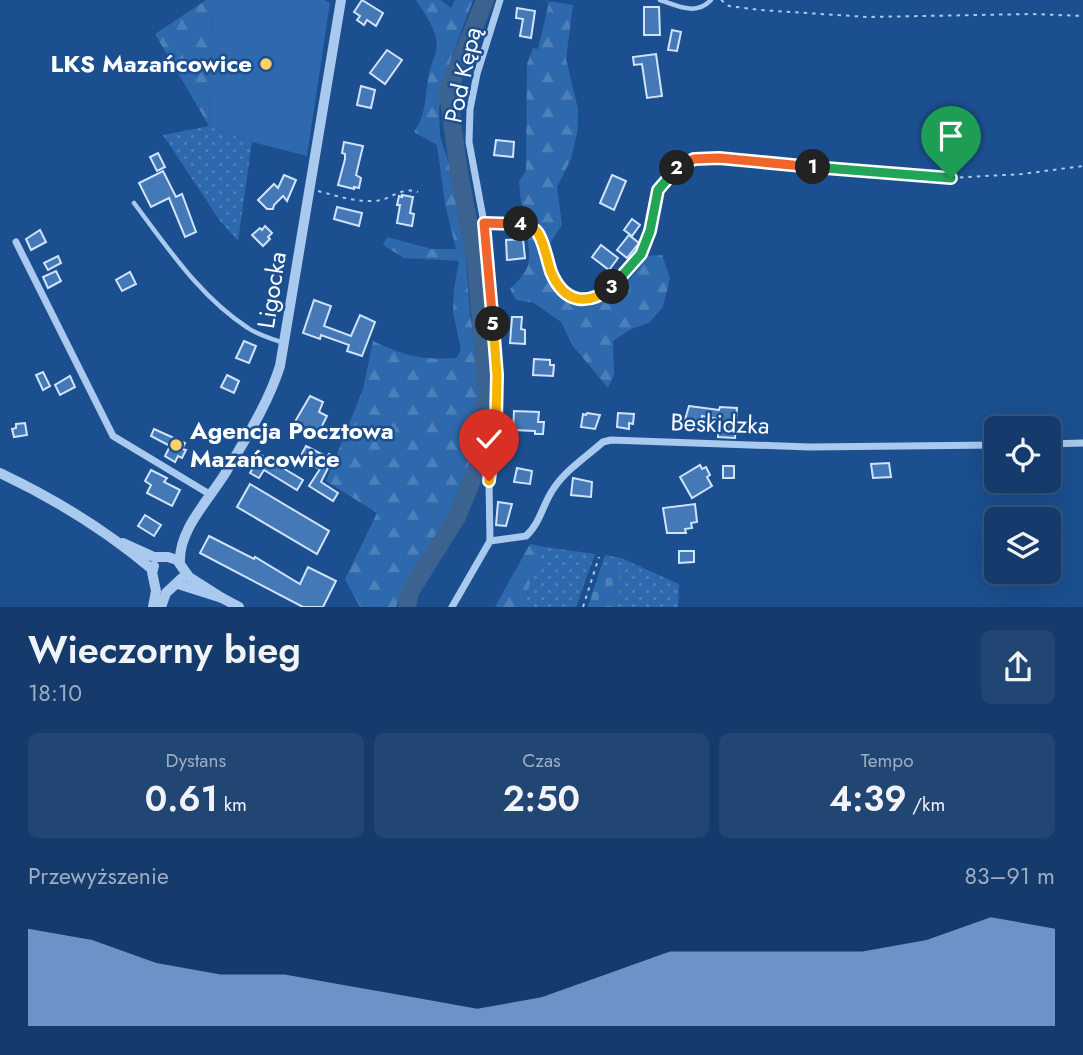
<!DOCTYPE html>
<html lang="pl">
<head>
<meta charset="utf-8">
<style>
	body { margin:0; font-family:Jost,sans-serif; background:#214673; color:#f1f3f6; height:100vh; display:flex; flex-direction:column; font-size:26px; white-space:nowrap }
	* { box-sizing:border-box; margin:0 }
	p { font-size:23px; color:#9dadc1 }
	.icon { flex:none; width:38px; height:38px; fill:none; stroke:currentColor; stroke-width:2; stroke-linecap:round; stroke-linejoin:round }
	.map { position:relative; height:607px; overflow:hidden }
	.panel { display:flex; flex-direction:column; background:#143b6b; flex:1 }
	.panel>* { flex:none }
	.buttons { position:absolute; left:984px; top:416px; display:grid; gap:14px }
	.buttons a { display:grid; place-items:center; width:77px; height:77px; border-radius:10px; background:#143b6b; box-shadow:0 7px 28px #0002,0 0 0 2px #33557e; font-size:35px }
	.pin { position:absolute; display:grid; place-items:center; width:60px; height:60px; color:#fff; margin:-72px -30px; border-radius:50% 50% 50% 0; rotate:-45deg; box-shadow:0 0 7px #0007 }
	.pin .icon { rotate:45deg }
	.km { position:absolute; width:35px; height:35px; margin:-18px; border-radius:50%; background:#222; color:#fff; font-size:19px; line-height:35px; text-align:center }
	.round { display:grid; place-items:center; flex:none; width:74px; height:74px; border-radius:10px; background:#214673 }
	.overview { display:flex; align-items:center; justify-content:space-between; height:119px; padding:0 28px }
	h1 { font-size:38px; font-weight:600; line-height:52px }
	.stats { display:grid; grid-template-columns:repeat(3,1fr); gap:10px; height:119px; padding:7px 28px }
	.stats div { display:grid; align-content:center; border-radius:10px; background:#214673; text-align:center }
	.stats b { font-size:35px; font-weight:600 }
	.stats small { font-size:19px; font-weight:400 }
	.stats p { font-size:19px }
	.chart { height:196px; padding:14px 28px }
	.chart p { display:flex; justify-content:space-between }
	.chart svg { width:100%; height:126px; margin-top:7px; fill:#90b9f0; opacity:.7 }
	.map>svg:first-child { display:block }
	.grass { fill:url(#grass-dots) }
	.forest { fill:url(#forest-firs) }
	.cemetery { fill:url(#cemetery-stones) }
	.pitch { fill:#2e69ad }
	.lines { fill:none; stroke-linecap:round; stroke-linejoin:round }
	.river { stroke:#3c6290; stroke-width:18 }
	.building { fill:#4478b7; stroke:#cfe3fa; stroke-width:2 }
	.path { stroke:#a9c9ee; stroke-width:2; stroke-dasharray:3.5 5; stroke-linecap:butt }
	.service { stroke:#a9c9ee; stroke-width:4.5 }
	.minor { stroke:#a9c9ee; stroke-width:7 }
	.tertiary { stroke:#a9c9ee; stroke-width:10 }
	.split-1-casing { stroke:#fff; stroke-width:14 }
	.split-2-casing { stroke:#fff; stroke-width:14 }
	.split-3-casing { stroke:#fff; stroke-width:14 }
	.split-4-casing { stroke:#fff; stroke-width:14 }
	.split-5-casing { stroke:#fff; stroke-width:14 }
	.split-6-casing { stroke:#fff; stroke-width:14 }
	.split-1 { stroke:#22a559; stroke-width:9 }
	.split-2 { stroke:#f0652b; stroke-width:9 }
	.split-3 { stroke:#22a559; stroke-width:9 }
	.split-4 { stroke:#f5b400; stroke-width:9 }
	.split-5 { stroke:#f0652b; stroke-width:9 }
	.split-6 { stroke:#f5b400; stroke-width:9 }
	.poi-dot { fill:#ffd166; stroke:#1b4f8f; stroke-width:2.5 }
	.labels { text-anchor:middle; stroke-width:5; stroke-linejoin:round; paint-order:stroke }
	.poi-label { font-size:24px; font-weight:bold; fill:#fff; stroke:#1b4f8f; text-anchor:end }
	.street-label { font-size:24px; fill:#fff; stroke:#1b4f8f }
</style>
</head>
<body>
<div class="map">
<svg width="1083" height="607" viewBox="0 0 1083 607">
	<defs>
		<pattern id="grass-dots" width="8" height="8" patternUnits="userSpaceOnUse" patternTransform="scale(1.75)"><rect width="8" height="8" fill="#2e69ad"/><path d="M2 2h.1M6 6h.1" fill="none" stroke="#4d80b9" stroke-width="1.8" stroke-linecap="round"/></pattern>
		<pattern id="forest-firs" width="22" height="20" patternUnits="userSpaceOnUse" patternTransform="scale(1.75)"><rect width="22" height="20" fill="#2e69ad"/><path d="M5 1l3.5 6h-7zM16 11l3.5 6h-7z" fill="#4d80b9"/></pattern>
		<pattern id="cemetery-stones" width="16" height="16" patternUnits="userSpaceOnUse" patternTransform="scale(1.75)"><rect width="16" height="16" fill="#2e69ad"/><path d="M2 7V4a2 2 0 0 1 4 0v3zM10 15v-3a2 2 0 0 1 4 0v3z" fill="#4d80b9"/></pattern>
	</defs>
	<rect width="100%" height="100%" fill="#1b4f8f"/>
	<!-- grass -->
	<g class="grass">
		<path d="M 209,126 L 252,142 L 238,241 L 220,221 L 163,135 Z"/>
		<path d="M 545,547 L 595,554 L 576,607 L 524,607 L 533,572 Z"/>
		<path d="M 605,555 L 621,558 L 679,584 L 678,607 L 588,607 Z"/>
	</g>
	<!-- forest -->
	<g class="forest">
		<path d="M 206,0 L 212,0 L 209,126 L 155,34 Z"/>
		<path d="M 416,0 L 441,0 L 451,8 L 455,0 L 473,0 L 451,59 L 439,108 L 440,136 L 451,170 L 465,245 L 470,315 L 478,355 L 478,398 L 474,452 L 459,500 L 437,540 L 407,583 L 396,607 L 360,607 L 345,579 L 377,513 L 326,481 L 363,389 L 373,341 C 406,356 419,360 456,358 L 461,350 L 453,312 L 454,289 L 459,261 L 404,258 L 383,245 L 387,237 L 432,249 L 456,249 L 445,204 L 437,145 L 414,132 C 427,113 425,95 429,73 C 431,64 436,55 437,46 C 437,29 424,13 416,0 Z"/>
		<path d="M 541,0 L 573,5 L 566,59 L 578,109 L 578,129 L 571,159 L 557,187 L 562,225 L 547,248 L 543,230 L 530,222 L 521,202 L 519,181 L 526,171 L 527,64 L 533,48 L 538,49 L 549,2 Z"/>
		<path d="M 527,232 L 536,238 C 543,258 548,283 564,298 C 594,326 633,279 647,256 L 662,255 L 670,278 L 663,307 L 649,323 L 631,329 L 613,341 L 614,375 L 608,388 L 573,346 L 561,322 L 534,303 L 516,300 L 510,289 C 533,267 530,263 527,232 Z"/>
		<path d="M 530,544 L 545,547 L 533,572 L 524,607 L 495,607 Z"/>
	</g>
	<!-- cemetery -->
	<path class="cemetery" d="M 602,564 L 620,570 L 618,607 L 588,607 Z"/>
	<!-- pitch -->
	<path class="pitch" d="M 212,0 L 324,0 L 330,3 L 307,156 L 252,142 L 209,126 Z"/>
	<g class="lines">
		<!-- river -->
		<path class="river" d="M 407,607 L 410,592 L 457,517 L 477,468 L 487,395 L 476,264 L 458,166 L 448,91 L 485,0"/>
	</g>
	<!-- building -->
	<g class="building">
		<path d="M 362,0 L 383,13 L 376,26 L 367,20 L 364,25 L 357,20 L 360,16 L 354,12 Z"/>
		<path d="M 644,7 L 659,7 L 660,35 L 644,35 Z"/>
		<path d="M 517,8 L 535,11 L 531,38 L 520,36 L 523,19 L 516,18 Z"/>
		<path d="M 672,30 L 681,32 L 677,51 L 668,50 Z"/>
		<path d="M 387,50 L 402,60 L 385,84 L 370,73 Z"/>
		<path d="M 656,54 L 662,96 L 647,98 L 642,64 L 634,65 L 633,57 Z"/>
		<path d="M 361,86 L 375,90 L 371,108 L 357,105 Z"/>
		<path d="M 496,140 L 514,142 L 513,157 L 494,155 Z"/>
		<path d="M 344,142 L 363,146 L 356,175 L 361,178 L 359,188 L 354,187 L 354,189 L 338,185 L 345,159 L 345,154 L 342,153 Z"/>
		<path d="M 158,153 L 165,167 L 157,171 L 150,157 Z"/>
		<path d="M 163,171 L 176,197 L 182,194 L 196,232 L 185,237 L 169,198 L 151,207 L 139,183 Z"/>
		<path d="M 284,175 L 296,180 L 287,201 L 283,196 L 274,205 L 273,209 L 267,209 L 258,200 L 274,184 L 278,188 Z"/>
		<path d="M 612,175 L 626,181 L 614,210 L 600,203 Z"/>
		<path d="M 402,195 L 413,197 L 410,213 L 414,214 L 412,226 L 397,223 L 400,205 L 397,205 L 399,196 L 402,197 Z"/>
		<path d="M 337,207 L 362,213 L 359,226 L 334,219 Z"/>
		<path d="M 632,219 L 640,225 L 632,236 L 624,230 Z"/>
		<path d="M 265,226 L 272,233 L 268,237 L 270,239 L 263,246 L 252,235 L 260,228 L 262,230 Z"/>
		<path d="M 40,230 L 46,242 L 31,250 L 26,239 Z"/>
		<path d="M 629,235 L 639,243 L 627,258 L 617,250 Z"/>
		<path d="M 523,239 L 525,258 L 507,260 L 506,240 Z"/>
		<path d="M 601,245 L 618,258 L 609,270 L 592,257 Z"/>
		<path d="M 58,256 L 61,263 L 48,270 L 44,263 Z"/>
		<path d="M 56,271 L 61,281 L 48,288 L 43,277 Z"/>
		<path d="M 130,272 L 136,284 L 122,291 L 116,280 Z"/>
		<path d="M 314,300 L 331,306 L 324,326 L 351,336 L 360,315 L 375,322 L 362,356 L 347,351 L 349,345 L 321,335 L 320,339 L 303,333 Z"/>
		<path d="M 512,317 L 522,317 L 521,329 L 525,330 L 525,344 L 510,343 Z"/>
		<path d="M 244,341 L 256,346 L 249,363 L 236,358 Z"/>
		<path d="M 534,359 L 550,360 L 550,365 L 554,365 L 553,376 L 533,375 Z"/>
		<path d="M 43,372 L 50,386 L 43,390 L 36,375 Z"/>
		<path d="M 227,375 L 239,381 L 234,393 L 221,387 Z"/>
		<path d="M 70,376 L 75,387 L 60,395 L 55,385 Z"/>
		<path d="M 310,396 L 323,402 L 319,412 L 327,416 L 317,436 L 293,425 Z"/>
		<path d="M 689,406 L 719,410 L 720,407 L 737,408 L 735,438 L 718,437 L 719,419 L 702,416 L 701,423 L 684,423 Z"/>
		<path d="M 514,411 L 539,412 L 538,422 L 544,422 L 543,434 L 535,434 L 535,431 L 513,430 Z"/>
		<path d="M 587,413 L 600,415 L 595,429 L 581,427 L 583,414 L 586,415 Z"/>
		<path d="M 618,413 L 634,414 L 633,424 L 629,423 L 629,429 L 617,427 Z"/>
		<path d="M 25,423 L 27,435 L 14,437 L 12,429 L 16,428 L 16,424 Z"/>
		<path d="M 154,429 L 185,443 L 182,449 L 186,450 L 182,458 L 178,456 L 175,462 L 165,456 L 170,446 L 151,436 Z"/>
		<path d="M 306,446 L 327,457 L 329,454 L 334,456 L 321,482 L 338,493 L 333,501 L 309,486 L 320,469 L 299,459 Z"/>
		<path d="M 261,455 L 303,480 L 297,490 L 264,470 L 259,478 L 250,473 Z"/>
		<path d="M 889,463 L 891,477 L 873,478 L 871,464 Z"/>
		<path d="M 700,465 L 702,469 L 706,467 L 710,475 L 707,477 L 712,486 L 692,498 L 680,477 Z"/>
		<rect x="723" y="466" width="11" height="12"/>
		<path d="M 517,468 L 532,471 L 530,484 L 514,482 Z"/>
		<path d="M 151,470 L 167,478 L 164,482 L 180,490 L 172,506 L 147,493 L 151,485 L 145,481 Z"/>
		<path d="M 573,478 L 592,482 L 591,497 L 571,495 Z"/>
		<path d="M 250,484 L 329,531 L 317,554 L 237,507 Z"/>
		<path d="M 498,502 L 512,504 L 506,526 L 496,525 Z"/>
		<path d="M 695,504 L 697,522 L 691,523 L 692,528 L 685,529 L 686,533 L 667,533 L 663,508 Z"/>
		<path d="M 145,515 L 161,525 L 154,536 L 138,526 Z"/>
		<path d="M 209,536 L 254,559 L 255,557 L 300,584 L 308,567 L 336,581 L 323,607 L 303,607 L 200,553 Z"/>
		<path d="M 679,551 L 694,551 L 694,562 L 679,563 Z"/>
	</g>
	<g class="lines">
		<!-- path -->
		<g class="path">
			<path d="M 721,0 L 729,6 L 760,10 L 868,17 L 1032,14 L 1083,16"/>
			<path d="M 318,191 C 337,196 355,202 375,201 C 391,200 401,186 418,192"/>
			<path d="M 656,198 C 660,182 679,162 696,159 C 703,157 711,159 719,158 L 951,178 L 1022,174 L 1083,166"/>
			<path d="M 583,607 L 599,557"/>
		</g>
		<!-- service -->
		<g class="service">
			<path d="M 660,0 C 678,6 696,16 711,0"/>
			<path d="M 134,203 C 168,248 200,297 248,328 C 258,335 272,339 284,343"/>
			<path d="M 484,223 C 499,223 519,220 532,228 C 553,239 545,304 586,300 C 596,299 606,293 614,286 C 638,262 649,239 654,206"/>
		</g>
		<!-- minor -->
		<g class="minor">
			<path d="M 16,242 L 113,436 L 211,495"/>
			<path d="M 1048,444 L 1083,443"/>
			<path d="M 490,541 L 526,536 C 540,524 543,503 554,488 C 566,470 587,456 603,442 L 611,440 L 809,447 L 996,445"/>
			<path d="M 452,607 L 490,541 L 489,481 L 496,420 L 497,375 L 484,223 L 469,142 L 470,109 L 477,74 L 500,0"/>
		</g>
		<!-- tertiary -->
		<g class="tertiary">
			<path d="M 0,473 C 55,499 107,531 153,570"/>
			<path d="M 123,543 L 154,557 L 168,557 L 177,560 L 189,577 L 222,598"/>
			<path d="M 180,563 C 178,530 209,500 226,472 C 246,438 268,404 280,366 L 341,0"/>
			<path d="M 178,584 L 222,598 L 239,607"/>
			<path d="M 153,607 L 156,591 L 152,572 L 154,566"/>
			<path d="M 161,607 L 166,593 L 182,578"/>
		</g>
	</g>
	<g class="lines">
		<defs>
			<path id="split-1" d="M 813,167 L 951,178"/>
			<path id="split-2" d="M 677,168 L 694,159 L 719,158 L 813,167"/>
			<path id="split-3" d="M 612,287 L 641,254 L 650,231 L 658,190 L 677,168"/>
			<path id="split-4" d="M 521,224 C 528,226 536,228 539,235 C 545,246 547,260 551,272 C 564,303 587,307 612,287"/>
			<path id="split-5" d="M 493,324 L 484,223 L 521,224"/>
			<path id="split-6" d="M 489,481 L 496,420 L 497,375 L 493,324"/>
		</defs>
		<!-- split-1 casing -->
		<use href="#split-1" class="split-1-casing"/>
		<!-- split-2 casing -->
		<use href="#split-2" class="split-2-casing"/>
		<!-- split-3 casing -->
		<use href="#split-3" class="split-3-casing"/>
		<!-- split-4 casing -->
		<use href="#split-4" class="split-4-casing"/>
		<!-- split-5 casing -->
		<use href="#split-5" class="split-5-casing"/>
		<!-- split-6 casing -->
		<use href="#split-6" class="split-6-casing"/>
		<!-- split-1 -->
		<use href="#split-1" class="split-1"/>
		<!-- split-2 -->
		<use href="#split-2" class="split-2"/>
		<!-- split-3 -->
		<use href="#split-3" class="split-3"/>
		<!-- split-4 -->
		<use href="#split-4" class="split-4"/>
		<!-- split-5 -->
		<use href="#split-5" class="split-5"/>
		<!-- split-6 -->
		<use href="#split-6" class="split-6"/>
	</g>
	<!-- markers -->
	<g class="poi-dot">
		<circle cx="266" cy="64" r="7"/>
		<circle cx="176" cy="445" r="7"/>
	</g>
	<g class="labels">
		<!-- poi labels -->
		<g class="poi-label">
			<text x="252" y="72">LKS Mazańcowice</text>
			<text x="190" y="439" text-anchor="start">Agencja Pocztowa<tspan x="190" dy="28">Mazańcowice</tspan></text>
		</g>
		<!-- street labels -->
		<g class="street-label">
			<text transform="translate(463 75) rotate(-78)" y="8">Pod Kępą</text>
			<text transform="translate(272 290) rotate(-81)" y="8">Ligocka</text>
			<text transform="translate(720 424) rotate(2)" y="8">Beskidzka</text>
		</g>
	</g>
</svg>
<div class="buttons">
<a><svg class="icon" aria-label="locate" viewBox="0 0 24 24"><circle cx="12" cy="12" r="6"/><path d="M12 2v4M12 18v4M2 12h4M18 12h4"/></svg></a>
<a><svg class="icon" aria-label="layers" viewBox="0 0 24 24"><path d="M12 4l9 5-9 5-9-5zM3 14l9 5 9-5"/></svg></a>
</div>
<div class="pin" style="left:951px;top:178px;background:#1e9e55"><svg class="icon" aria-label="arrive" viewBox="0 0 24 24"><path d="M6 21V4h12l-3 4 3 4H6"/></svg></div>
<div class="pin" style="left:489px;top:481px;background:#d93025"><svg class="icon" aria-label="check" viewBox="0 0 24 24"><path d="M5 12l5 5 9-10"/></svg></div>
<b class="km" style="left:813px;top:167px">1</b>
<b class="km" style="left:677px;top:168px">2</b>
<b class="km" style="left:612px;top:287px">3</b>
<b class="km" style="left:521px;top:224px">4</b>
<b class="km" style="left:493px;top:324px">5</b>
</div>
<section class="panel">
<div class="overview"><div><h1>Wieczorny bieg</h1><p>18:10</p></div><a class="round"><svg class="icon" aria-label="share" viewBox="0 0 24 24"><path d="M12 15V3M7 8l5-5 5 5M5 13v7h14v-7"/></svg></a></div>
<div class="stats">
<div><p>Dystans</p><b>0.61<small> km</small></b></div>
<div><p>Czas</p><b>2:50</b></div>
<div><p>Tempo</p><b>4:39<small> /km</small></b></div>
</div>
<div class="chart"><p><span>Przewyższenie</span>83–91 m</p>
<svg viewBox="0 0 160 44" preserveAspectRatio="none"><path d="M0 44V10L10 14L20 22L30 26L40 26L50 30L60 34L70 38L80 34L90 26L100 18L110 18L120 18L130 18L140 14L150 6L160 10V44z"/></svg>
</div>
</section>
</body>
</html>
